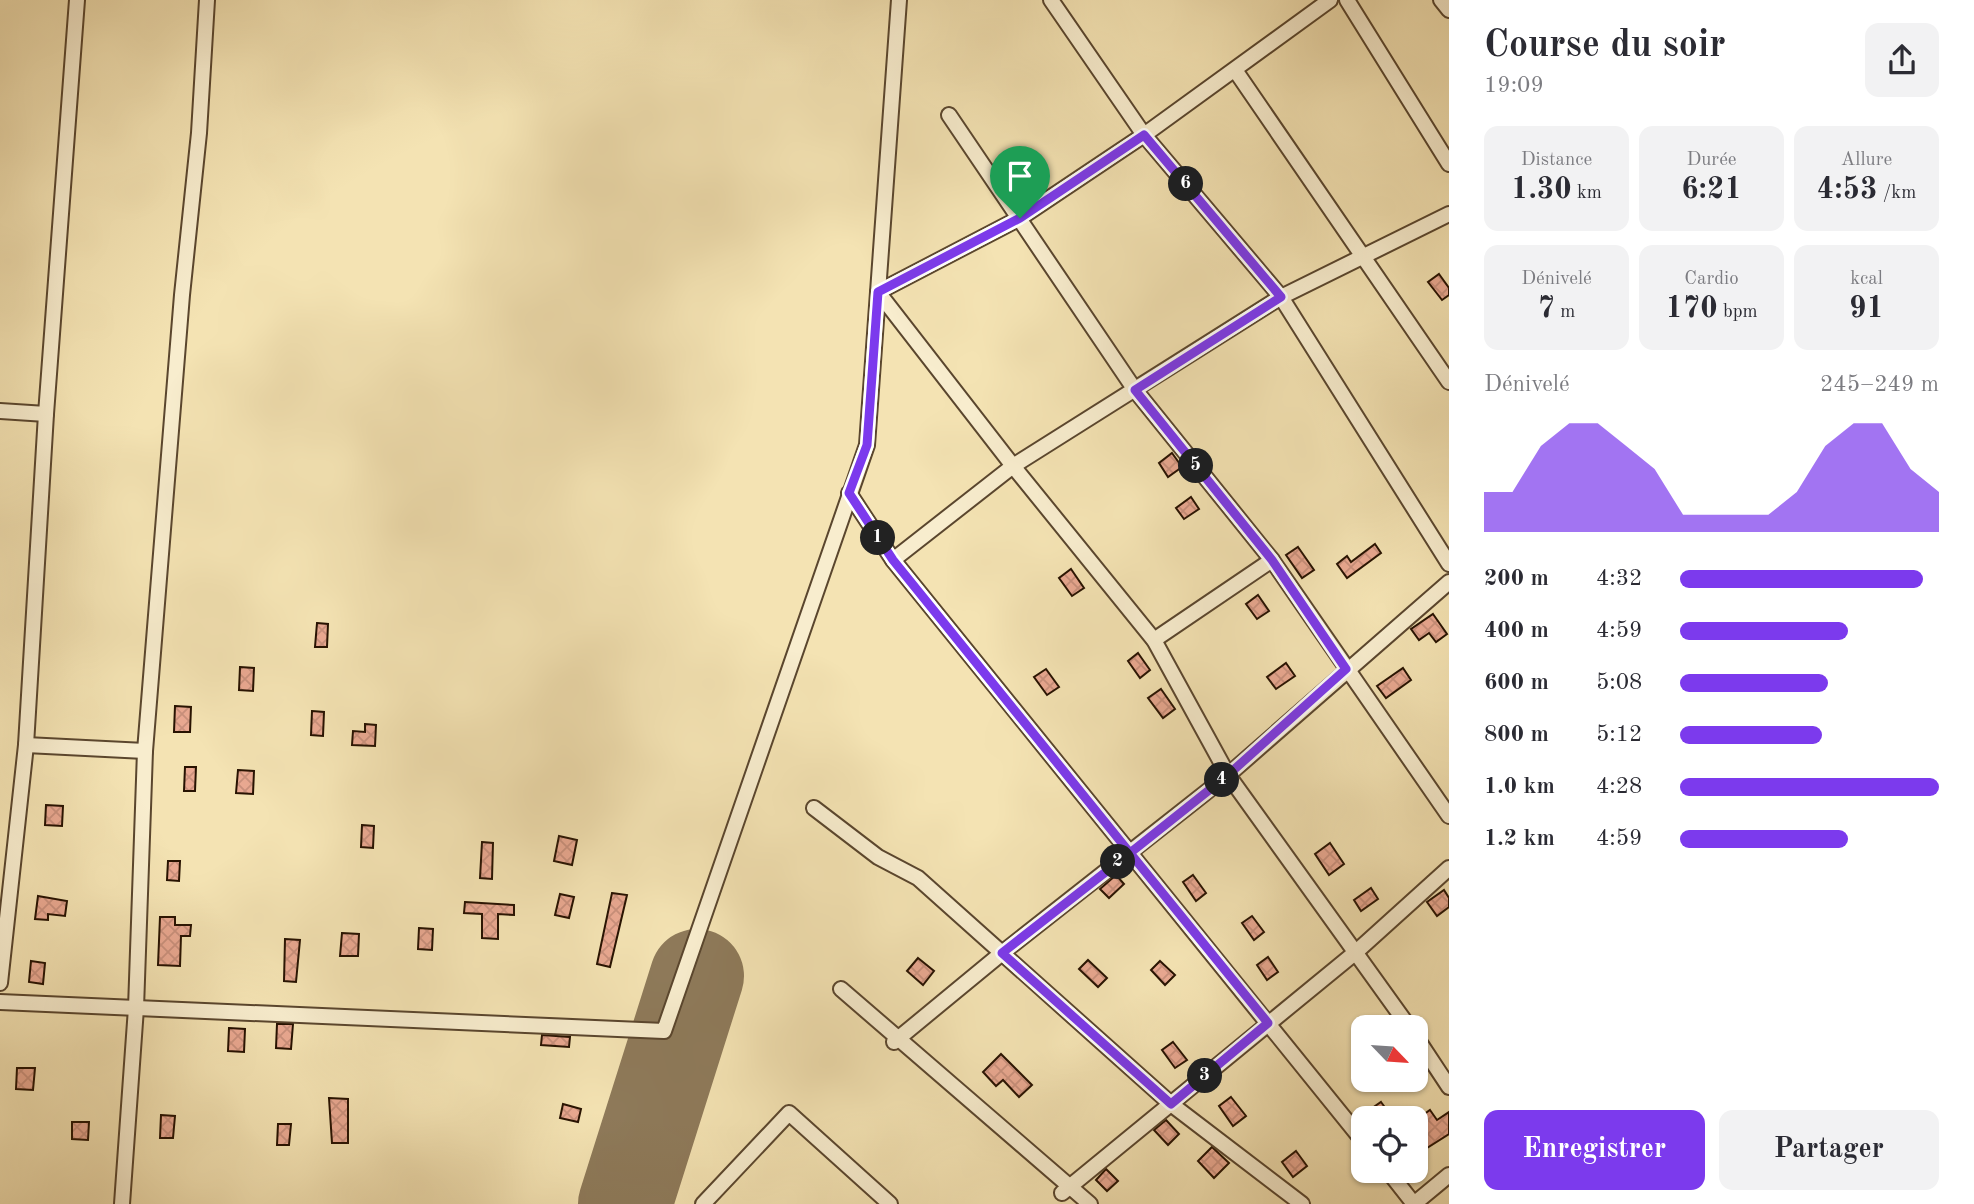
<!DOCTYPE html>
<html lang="fr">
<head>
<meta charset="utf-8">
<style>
	body { margin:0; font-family:"Old Standard TT",serif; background:#f2f2f3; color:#2b2b33; height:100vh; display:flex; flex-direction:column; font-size:26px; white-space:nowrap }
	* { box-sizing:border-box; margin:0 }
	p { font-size:23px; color:#7c7c81 }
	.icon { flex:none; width:38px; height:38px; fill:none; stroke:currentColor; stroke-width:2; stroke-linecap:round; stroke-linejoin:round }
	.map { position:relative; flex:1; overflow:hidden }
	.drawer { display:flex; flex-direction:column; background:#fff; width:525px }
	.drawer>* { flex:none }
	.needle { width:46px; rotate:115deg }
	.fabs { position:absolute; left:1351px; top:1015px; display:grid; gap:14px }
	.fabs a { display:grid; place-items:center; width:77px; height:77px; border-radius:14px; background:#fff; box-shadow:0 2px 5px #0004; font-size:35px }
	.pin { position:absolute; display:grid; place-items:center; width:60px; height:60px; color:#fff; margin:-72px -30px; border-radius:50% 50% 50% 0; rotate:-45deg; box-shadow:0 0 7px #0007 }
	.pin .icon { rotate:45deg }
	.km { position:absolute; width:35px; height:35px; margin:-18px; border-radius:50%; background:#222; color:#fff; font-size:19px; line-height:35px; text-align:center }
	.round { display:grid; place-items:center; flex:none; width:74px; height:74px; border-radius:14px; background:#f2f2f3 }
	.overview { display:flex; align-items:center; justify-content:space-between; height:119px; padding:0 35px }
	h1 { font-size:38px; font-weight:800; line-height:52px }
	.metrics { display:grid; grid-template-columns:repeat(3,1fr); gap:10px; height:119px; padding:7px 35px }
	.metrics div { display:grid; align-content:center; border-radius:14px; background:#f2f2f3; text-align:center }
	.metrics b { font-size:30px; font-weight:800 }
	.metrics small { font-size:19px; font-weight:400 }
	.metrics p { font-size:19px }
	.chart { height:196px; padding:14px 35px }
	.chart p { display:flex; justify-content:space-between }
	.chart svg { width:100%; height:126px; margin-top:7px; fill:#7c3aed; opacity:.7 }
	.button { display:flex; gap:14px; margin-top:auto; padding:14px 35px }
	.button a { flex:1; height:80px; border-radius:14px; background:#7c3aed; color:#fff; font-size:28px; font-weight:800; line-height:80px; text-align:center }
	.button a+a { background:#f2f2f3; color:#2b2b33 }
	ul { padding:0 35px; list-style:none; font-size:23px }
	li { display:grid; grid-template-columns:112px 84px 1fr; align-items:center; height:52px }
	li i { height:18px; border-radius:9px; background:#7c3aed }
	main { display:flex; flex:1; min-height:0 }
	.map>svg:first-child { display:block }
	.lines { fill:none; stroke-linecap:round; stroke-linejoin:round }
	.runway { stroke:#8e7a5a; stroke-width:94 }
	.building { fill:url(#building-cross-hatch); stroke:#271201; stroke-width:2 }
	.minor-casing { stroke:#5a462e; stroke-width:18 }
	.minor { stroke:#f8edce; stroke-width:14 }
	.route-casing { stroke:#fff; stroke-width:14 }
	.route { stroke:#7c3aed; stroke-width:9 }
</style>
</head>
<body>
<main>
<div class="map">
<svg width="1449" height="1204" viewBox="0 0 1449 1204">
	<defs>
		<pattern id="building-cross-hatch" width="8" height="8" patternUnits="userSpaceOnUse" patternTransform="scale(1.75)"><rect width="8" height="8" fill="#eaa992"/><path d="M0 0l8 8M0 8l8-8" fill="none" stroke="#c9907c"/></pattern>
	</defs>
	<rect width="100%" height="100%" fill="#f4e3b3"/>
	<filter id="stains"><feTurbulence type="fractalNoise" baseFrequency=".00286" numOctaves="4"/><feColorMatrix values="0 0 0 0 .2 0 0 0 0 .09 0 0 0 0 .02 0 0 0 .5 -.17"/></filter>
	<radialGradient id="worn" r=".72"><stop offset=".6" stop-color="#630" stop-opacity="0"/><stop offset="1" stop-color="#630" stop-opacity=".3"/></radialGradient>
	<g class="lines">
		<!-- runway -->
		<path class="runway" d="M 625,1204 L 697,976"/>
	</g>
	<!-- building -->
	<g class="building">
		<path d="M 1439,274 L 1449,288 L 1449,295 L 1442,300 L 1428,282 Z"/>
		<path d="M 1172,453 L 1182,467 L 1168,477 L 1159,463 Z"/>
		<path d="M 1191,497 L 1199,509 L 1184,519 L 1176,508 Z"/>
		<path d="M 1375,544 L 1381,553 L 1347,578 L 1337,564 L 1347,556 L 1351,562 Z"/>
		<path d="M 1298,547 L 1314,570 L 1302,578 L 1286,555 Z"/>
		<path d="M 1071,569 L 1084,588 L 1072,596 L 1059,578 Z"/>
		<path d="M 1258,595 L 1269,611 L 1257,619 L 1246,604 Z"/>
		<path d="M 1433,614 L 1447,634 L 1436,642 L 1429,633 L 1419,640 L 1411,629 Z"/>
		<path d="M 317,623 L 328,624 L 327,647 L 315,647 Z"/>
		<path d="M 1138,653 L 1150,670 L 1140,678 L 1128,661 Z"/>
		<path d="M 1286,663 L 1295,676 L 1276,689 L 1267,677 Z"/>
		<path d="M 240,667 L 254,668 L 253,691 L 239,690 Z"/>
		<path d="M 1403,668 L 1411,680 L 1386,698 L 1377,686 Z"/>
		<path d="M 1046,669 L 1059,687 L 1047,695 L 1034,677 Z"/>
		<path d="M 1161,689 L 1175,709 L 1163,718 L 1148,698 Z"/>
		<path d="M 175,706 L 191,707 L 190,732 L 174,732 Z"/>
		<path d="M 312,711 L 324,712 L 323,736 L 311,735 Z"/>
		<path d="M 365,724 L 376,725 L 375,746 L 352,745 L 353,731 L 365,732 Z"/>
		<path d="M 185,767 L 196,767 L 195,791 L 184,791 Z"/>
		<path d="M 238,770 L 254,771 L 253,794 L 236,793 Z"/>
		<path d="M 46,805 L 63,806 L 62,826 L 45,825 Z"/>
		<path d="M 362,825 L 374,826 L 373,848 L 361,847 Z"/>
		<path d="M 559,836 L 577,840 L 572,865 L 554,861 Z"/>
		<path d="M 482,842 L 493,843 L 492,879 L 480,878 Z"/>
		<path d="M 1330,843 L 1344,864 L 1329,875 L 1315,854 Z"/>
		<path d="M 168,861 L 180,861 L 179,881 L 167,880 Z"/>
		<path d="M 1116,875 L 1124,884 L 1109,898 L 1100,889 Z"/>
		<path d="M 1193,875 L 1206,893 L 1196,901 L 1183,882 Z"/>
		<path d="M 1371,888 L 1378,899 L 1361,911 L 1354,900 Z"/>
		<path d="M 1444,890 L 1449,898 L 1449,907 L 1437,916 L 1427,902 Z"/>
		<path d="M 612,893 L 627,895 L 610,967 L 597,964 Z"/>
		<path d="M 560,894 L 574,897 L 569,918 L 555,915 Z"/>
		<path d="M 38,896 L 67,901 L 65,916 L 48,914 L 48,920 L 35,919 Z"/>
		<path d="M 465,902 L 514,905 L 514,915 L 498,914 L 498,939 L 482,938 L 482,914 L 464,913 Z"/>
		<path d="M 1252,916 L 1264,932 L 1254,940 L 1242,923 Z"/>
		<path d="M 160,917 L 175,917 L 175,925 L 191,925 L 190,936 L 181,936 L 180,966 L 158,965 Z"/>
		<path d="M 419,928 L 433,929 L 432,950 L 418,949 Z"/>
		<path d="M 342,933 L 359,934 L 358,956 L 340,956 Z"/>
		<path d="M 285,939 L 300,940 L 296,982 L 284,981 Z"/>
		<path d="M 1268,957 L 1278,972 L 1267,980 L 1257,965 Z"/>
		<path d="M 918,958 L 934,971 L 923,985 L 907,971 Z"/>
		<path d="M 1088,960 L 1107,978 L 1098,987 L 1079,969 Z"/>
		<path d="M 31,961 L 45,963 L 43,984 L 29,982 Z"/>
		<path d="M 1160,961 L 1175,975 L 1165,985 L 1151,970 Z"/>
		<path d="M 277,1024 L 293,1024 L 291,1049 L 276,1048 Z"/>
		<path d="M 229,1028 L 245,1029 L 244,1052 L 228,1051 Z"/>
		<path d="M 542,1035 L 570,1037 L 569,1047 L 541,1045 Z"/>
		<path d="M 1173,1042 L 1187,1060 L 1175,1068 L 1162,1050 Z"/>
		<path d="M 1001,1054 L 1032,1085 L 1019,1097 L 1003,1080 L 996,1086 L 983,1072 Z"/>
		<path d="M 17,1068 L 35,1068 L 33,1090 L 16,1089 Z"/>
		<path d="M 1231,1097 L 1246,1116 L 1233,1126 L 1219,1106 Z"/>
		<path d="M 329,1098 L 348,1099 L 348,1143 L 332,1143 Z"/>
		<path d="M 1381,1102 L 1389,1113 L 1382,1118 L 1358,1118 Z"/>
		<path d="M 563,1104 L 581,1109 L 578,1122 L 560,1118 Z"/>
		<path d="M 1430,1110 L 1437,1120 L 1449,1112 L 1449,1134 L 1416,1155 L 1416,1120 Z"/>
		<path d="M 161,1115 L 175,1116 L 173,1138 L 160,1138 Z"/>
		<path d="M 1166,1120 L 1179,1134 L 1168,1145 L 1154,1130 Z"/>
		<path d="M 72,1122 L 89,1122 L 88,1140 L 72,1139 Z"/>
		<path d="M 278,1124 L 291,1124 L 289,1145 L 277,1145 Z"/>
		<path d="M 1212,1147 L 1229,1163 L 1214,1178 L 1198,1161 Z"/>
		<path d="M 1296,1151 L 1307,1166 L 1293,1177 L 1282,1162 Z"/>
		<path d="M 1106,1169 L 1118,1181 L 1107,1191 L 1096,1180 Z"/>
	</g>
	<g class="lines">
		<defs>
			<g id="minor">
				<path d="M 1051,0 L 1144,135 L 1281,297 L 1449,564"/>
				<path d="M 1330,0 L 1144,135 L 1020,218 L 878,292 L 1013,466 L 1154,640 L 1228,775 L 1409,1027"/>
				<path d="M 1347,0 L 1449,164"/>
				<path d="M 1441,0 L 1449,10"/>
				<path d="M 1235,70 L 1449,382"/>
				<path d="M 949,115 L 1135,390 L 1272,560 L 1449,816"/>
				<path d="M 0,411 L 46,414"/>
				<path d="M 849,493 L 893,560 L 1013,466 L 1281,297 L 1449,214"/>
				<path d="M 893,560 L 1363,1141"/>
				<path d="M 1154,640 L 1272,560"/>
				<path d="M 26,745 L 145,751"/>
				<path d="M 814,808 L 878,857 L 918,878 L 1171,1104 L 1302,1204"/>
				<path d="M 0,983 L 26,745 L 46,414 L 77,0"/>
				<path d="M 841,989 L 1090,1204"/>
				<path d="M 0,1002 L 664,1031 L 867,445 L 899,0"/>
				<path d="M 1416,1037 L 1449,1087"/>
				<path d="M 894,1042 L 1002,953 L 1228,775 L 1449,582"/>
				<path d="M 1388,1171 L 1414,1204"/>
				<path d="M 1062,1193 L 1356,952 L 1449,868"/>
				<path d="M 122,1204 L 136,1008 L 145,751 L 182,295 L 199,133 L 207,0"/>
				<path d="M 703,1204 L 789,1113 L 890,1204"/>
				<path d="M 1414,1204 L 1449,1175"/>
			</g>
		</defs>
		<!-- minor casing -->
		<use href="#minor" class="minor-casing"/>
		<!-- minor -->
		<use href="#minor" class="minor"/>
	</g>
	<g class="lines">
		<defs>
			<path id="route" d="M 1020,218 L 878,292 L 867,445 L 849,493 L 893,560 L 1130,853 L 1002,953 L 1171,1104 L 1268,1023 L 1130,853 L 1228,775 L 1346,669 L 1272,560 L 1135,390 L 1281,297 L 1144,135 L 1020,218"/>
		</defs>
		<!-- route casing -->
		<use href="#route" class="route-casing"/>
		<!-- route -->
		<use href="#route" class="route"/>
	</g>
	<rect width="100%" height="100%" filter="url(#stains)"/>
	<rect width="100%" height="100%" fill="url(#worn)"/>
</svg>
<div class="fabs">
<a><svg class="needle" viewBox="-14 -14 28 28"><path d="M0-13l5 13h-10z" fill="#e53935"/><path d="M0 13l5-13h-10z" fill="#7c7c81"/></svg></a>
<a><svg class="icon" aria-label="locate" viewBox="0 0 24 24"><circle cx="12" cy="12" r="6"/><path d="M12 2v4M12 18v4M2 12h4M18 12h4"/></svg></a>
</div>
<div class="pin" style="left:1020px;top:218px;background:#1e9e55"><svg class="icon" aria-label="arrive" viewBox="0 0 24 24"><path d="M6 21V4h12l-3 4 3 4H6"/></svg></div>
<b class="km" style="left:878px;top:538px">1</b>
<b class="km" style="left:1118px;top:862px">2</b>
<b class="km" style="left:1205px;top:1076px">3</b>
<b class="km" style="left:1222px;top:780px">4</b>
<b class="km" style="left:1196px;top:466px">5</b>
<b class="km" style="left:1186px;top:184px">6</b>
</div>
<section class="drawer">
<div class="overview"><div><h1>Course du soir</h1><p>19:09</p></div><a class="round"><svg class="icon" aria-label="share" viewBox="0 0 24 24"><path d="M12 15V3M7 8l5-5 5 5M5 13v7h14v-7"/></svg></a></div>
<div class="metrics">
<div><p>Distance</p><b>1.30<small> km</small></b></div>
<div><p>Durée</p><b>6:21</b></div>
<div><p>Allure</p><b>4:53<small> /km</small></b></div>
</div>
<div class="metrics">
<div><p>Dénivelé</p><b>7<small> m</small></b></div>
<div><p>Cardio</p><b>170<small> bpm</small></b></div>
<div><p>kcal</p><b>91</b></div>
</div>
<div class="chart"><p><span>Dénivelé</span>245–249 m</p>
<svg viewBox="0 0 160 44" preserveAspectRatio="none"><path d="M0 44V30L10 30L20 14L30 6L40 6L50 14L60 22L70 38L80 38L90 38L100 38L110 30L120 14L130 6L140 6L150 22L160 30V44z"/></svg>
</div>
<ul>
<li><b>200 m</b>4:32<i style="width:94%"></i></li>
<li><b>400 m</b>4:59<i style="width:65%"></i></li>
<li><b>600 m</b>5:08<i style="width:57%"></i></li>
<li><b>800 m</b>5:12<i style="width:55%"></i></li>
<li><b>1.0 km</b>4:28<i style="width:100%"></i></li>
<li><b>1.2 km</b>4:59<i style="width:65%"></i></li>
</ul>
<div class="button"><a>Enregistrer</a><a>Partager</a></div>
</section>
</main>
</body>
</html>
